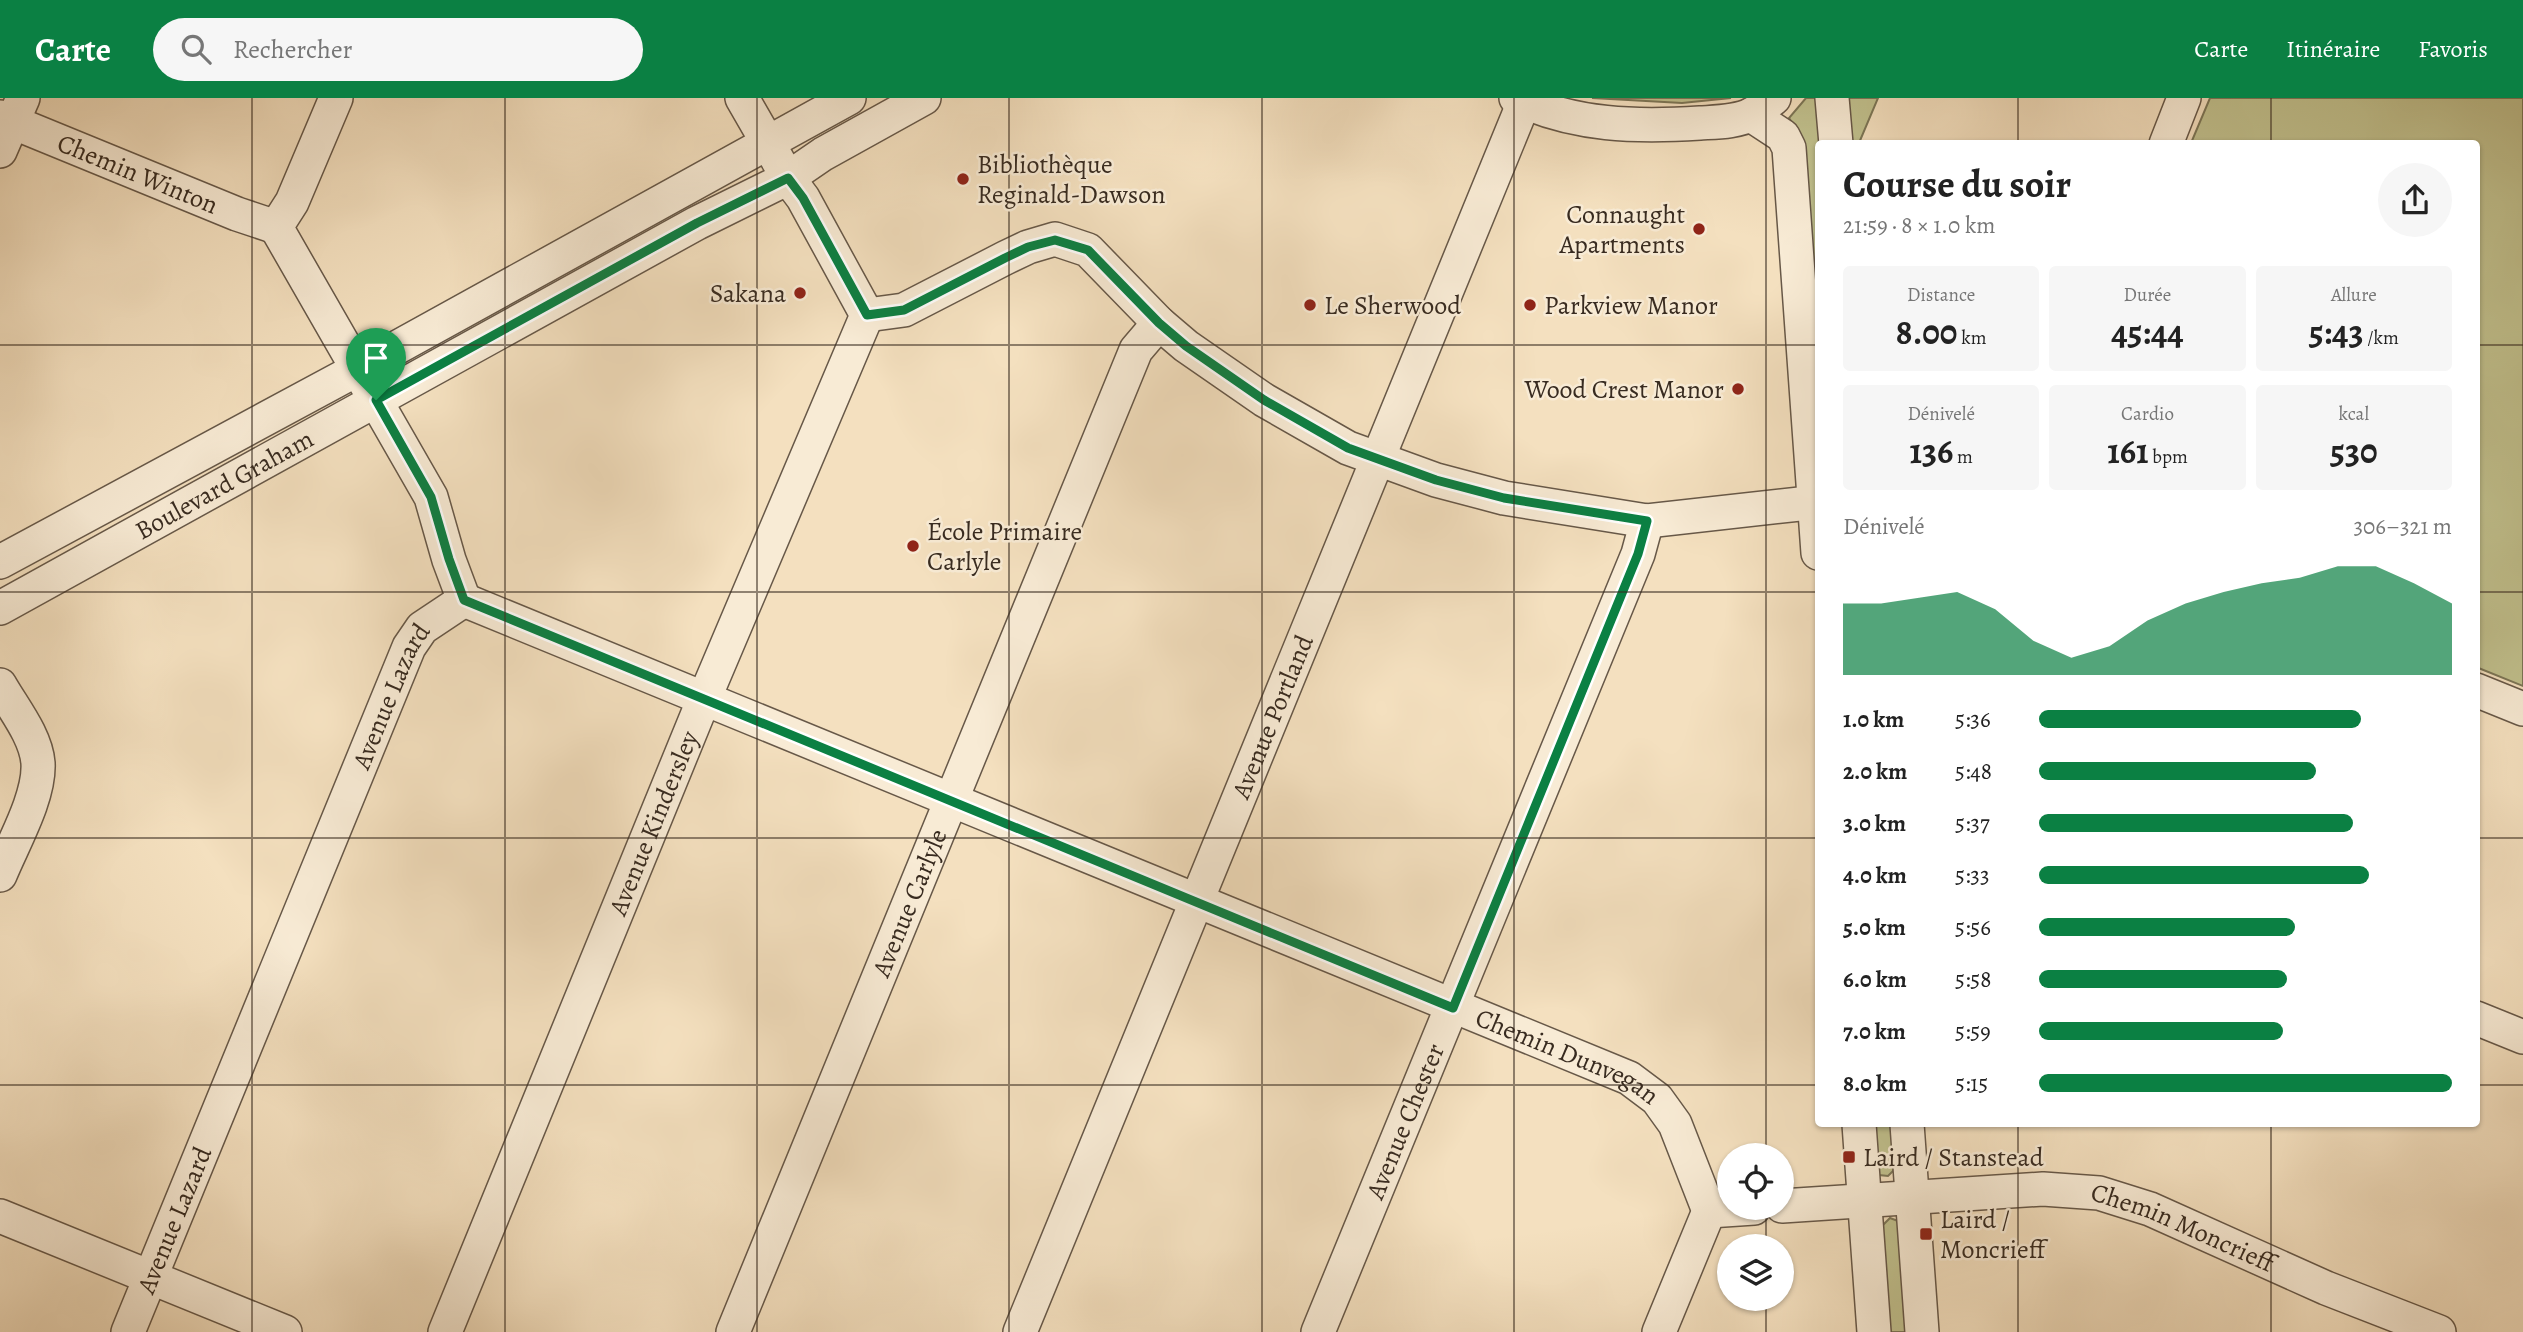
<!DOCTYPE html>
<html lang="fr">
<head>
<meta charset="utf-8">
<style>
	body { margin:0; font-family:Alegreya,serif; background:#f6f6f6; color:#222; height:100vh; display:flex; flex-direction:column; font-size:26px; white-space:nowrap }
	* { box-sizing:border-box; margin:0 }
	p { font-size:23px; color:#767676 }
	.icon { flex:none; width:38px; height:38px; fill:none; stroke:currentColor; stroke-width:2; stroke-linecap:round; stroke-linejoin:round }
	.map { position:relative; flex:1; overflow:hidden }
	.side { position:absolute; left:1815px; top:42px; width:665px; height:987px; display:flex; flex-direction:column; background:#fff; border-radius:7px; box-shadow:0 2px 5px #0004 }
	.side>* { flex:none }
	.fabs { position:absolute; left:1717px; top:1045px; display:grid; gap:14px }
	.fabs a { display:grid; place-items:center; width:77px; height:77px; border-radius:50%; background:#fff; box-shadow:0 2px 5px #0004; font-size:35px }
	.pin { position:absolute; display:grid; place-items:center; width:60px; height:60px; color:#fff; margin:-72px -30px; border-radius:50% 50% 50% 0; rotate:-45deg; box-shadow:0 0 7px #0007 }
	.pin .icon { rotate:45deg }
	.round { display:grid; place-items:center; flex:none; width:74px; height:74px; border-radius:37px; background:#f6f6f6 }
	.overview { display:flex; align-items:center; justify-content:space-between; height:119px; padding:0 28px }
	h1 { font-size:38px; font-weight:600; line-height:52px }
	.stats { display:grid; grid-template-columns:repeat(3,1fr); gap:10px; height:119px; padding:7px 28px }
	.stats div { display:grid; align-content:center; border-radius:7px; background:#f6f6f6; text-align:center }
	.stats b { font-size:35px; font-weight:600 }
	.stats small { font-size:19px; font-weight:400 }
	.stats p { font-size:19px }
	.chart { height:196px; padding:14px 28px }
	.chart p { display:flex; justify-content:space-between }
	.chart svg { width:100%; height:126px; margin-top:7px; fill:#0b8043; opacity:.7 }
	ul { padding:0 28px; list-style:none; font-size:23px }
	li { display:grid; grid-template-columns:112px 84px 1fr; align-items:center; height:52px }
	li i { height:18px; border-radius:9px; background:#0b8043 }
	header { display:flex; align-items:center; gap:42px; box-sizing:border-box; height:98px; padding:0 35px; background:#0b8043; color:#fff }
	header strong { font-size:33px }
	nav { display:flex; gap:38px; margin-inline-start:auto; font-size:24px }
	.search { width:490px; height:63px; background:#f6f6f6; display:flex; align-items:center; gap:18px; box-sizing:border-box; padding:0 24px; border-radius:38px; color:#767676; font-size:26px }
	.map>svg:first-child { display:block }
	.green { fill:#c1c18e; stroke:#7c7657; stroke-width:2 }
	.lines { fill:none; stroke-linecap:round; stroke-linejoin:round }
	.minor-casing { stroke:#675848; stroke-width:36 }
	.minor { stroke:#f8ebd5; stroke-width:33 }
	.route-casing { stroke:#fff; stroke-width:14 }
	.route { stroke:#0b8043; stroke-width:9 }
	.grid { fill:none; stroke:#382b20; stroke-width:2; stroke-opacity:0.55 }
	.poi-dot { fill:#8f2418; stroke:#f8ebd5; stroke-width:2.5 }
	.labels { text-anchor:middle; stroke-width:5; stroke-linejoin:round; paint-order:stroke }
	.poi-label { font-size:26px; fill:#382b20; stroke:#f8ebd5; text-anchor:start }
	.street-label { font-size:26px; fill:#382b20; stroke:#f8ebd5 }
</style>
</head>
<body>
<header>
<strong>Carte</strong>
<div class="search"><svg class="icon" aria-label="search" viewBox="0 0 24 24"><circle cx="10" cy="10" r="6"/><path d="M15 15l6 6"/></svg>Rechercher</div>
<nav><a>Carte</a><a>Itinéraire</a><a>Favoris</a></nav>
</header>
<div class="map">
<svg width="2523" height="1234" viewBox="0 0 2523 1234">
	<rect width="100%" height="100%" fill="#f4e0bf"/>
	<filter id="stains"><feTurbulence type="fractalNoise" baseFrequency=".00286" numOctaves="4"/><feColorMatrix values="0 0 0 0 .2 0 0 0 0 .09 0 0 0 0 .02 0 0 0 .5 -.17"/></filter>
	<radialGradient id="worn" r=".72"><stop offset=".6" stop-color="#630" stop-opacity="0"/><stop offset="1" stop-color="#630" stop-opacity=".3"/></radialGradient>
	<!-- green -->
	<g class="green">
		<path d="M 1592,0 L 1731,0 L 1682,5 Z"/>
		<path d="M 1806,0 L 1821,0 L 1824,45 L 1818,46 L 1818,274 L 1797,32 L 1789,20 Z"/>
		<path d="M 1832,0 L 1878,0 L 1859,45 L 1836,45 Z"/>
		<path d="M 2210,0 L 2523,0 L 2523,588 L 2476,569 L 2476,46 L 2191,45 Z"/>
		<path d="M 1872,1026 L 1893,1026 L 1895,1071 L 1888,1078 L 1879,1077 Z"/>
		<path d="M 1890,1120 L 1898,1123 L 1909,1234 L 1889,1234 L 1882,1128 Z"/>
	</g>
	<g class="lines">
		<defs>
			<g id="minor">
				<path d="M 1516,0 C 1574,28 1637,29 1700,25 C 1715,24 1738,24 1752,16 C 1760,12 1767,5 1774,0"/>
				<path d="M 1832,0 L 1836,46"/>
				<path d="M 1751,17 L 1783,38 L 1789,50 L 1818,455"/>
				<path id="s1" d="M 0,19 L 237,116 L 276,129"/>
				<path d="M 2166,46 L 2184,0"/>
				<path d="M 0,53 L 23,0"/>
				<path d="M 867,217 L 904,212 L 1005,160 L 1028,149 L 1055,141 L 1088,152 L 1159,225 L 1186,248 L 1264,302 L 1348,350 L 1436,382 L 1504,400 L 1647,423 L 1818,404"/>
				<path d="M 0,464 L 358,271 L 849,0"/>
				<path id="s2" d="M 464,502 L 1629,980 L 1657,1001 L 1675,1026 L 1709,1113 L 1754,1110"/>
				<path id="s3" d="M 0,510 L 697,125 L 788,80 L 823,56 L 924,0"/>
				<path d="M 0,587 C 13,610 36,638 38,665 C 40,699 13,745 0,777"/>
				<path d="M 2476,592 L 2523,611"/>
				<path d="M 2476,920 L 2523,939"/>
				<path d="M 1859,1026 L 1874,1234"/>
				<path d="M 1907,1026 L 1922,1234"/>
				<path id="s4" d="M 1782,1108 L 2043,1091 L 2099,1095 L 2150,1111 L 2326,1190 L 2439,1234"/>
				<path d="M 0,1118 L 285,1234"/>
				<path id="s5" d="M 128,1234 L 409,549 L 422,530 L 464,502 L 449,462 L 431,399 L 276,129 L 292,104 L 336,0"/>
				<path id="s6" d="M 445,1234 L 699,613 L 867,217 L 803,100 L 788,80 L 742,0"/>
				<path id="s7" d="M 733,1234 L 1136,252 L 1159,225"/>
				<path id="s8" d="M 1020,1234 L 1524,4"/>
				<path id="s9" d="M 1318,1234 L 1638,456 L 1647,423"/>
				<path d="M 1659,1234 L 1709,1113"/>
			</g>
		</defs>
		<!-- minor casing -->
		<use href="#minor" class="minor-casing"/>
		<!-- minor -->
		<use href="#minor" class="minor"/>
	</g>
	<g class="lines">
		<defs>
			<path id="route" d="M 788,80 L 803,100 L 867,217 L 904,212 L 1005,160 L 1028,149 L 1055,142 L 1088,152 L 1159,225 L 1186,248 L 1264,302 L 1348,350 L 1436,382 L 1504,400 L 1647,423 L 1638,456 L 1453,910 L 464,502 L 449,461 L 431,399 L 376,302 L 697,125 Z"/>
		</defs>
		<!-- route casing -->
		<use href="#route" class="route-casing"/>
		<!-- route -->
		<use href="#route" class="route"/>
	</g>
	<!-- grid -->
	<path class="grid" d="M 252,0 L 252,1234M 505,0 L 505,1234M 757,0 L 757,1234M 1009,0 L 1009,1234M 1262,0 L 1262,1234M 1514,0 L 1514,1234M 1766,0 L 1766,1057M 2018,0 L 2018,46M 2271,0 L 2271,46M 0,247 L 1818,247M 2476,247 L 2523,247M 0,494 L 1818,494M 2476,494 L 2523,494M 0,740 L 1818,740M 2476,740 L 2523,740M 0,987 L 1818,987M 2476,987 L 2523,987M 2018,1026 L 2018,1234M 2271,1026 L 2271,1234M 1766,1110 L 1766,1148M 1766,1200 L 1766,1234"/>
	<!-- markers -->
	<g class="poi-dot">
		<circle cx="963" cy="81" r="7"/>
		<circle cx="1699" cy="131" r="7"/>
		<circle cx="800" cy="195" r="7"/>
		<circle cx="1310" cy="207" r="7"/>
		<circle cx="1530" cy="207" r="7"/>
		<circle cx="1738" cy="291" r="7"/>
		<circle cx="913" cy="448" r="7"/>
		<rect x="1842" y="1052" width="14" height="14" rx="3.5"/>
		<rect x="1919" y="1129" width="14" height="14" rx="3.5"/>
	</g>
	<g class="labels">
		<!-- poi labels -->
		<g class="poi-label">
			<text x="977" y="75">Bibliothèque<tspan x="977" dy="30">Reginald-Dawson</tspan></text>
			<text x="1685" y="125" text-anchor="end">Connaught<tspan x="1685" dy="30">Apartments</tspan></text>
			<text x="786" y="204" text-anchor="end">Sakana</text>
			<text x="1324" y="216">Le Sherwood</text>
			<text x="1544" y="216">Parkview Manor</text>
			<text x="1724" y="300" text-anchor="end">Wood Crest Manor</text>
			<text x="927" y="442">École Primaire<tspan x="927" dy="30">Carlyle</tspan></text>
			<text x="1863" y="1068">Laird / Stanstead</text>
			<text x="1940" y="1130">Laird /<tspan x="1940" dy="30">Moncrieff</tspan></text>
		</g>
		<!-- street labels -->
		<g class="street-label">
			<text dy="9" stroke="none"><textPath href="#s1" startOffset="149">Chemin Winton</textPath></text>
			<text dy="9" stroke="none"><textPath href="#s3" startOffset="256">Boulevard Graham</textPath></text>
			<text dy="9" stroke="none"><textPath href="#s5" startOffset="688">Avenue Lazard</textPath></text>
			<text dy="9" stroke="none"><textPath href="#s8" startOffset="665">Avenue Portland</textPath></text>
			<text dy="9" stroke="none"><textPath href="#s6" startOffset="550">Avenue Kindersley</textPath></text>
			<text dy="9" stroke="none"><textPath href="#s7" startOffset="464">Avenue Carlyle</textPath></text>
			<text dy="9" stroke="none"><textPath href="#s2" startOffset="1194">Chemin Dunvegan</textPath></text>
			<text dy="9" stroke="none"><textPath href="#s9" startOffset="228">Avenue Chester</textPath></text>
			<text dy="9" stroke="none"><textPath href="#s5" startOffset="121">Avenue Lazard</textPath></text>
			<text dy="9" stroke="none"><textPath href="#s4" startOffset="408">Chemin Moncrieff</textPath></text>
		</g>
	</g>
	<rect width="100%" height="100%" filter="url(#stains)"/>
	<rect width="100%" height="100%" fill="url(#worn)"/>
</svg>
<div class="fabs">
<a><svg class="icon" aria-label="locate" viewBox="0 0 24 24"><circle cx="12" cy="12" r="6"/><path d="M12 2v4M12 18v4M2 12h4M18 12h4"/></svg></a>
<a><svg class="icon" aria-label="layers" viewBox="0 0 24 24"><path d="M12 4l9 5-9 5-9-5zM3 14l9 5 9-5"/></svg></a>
</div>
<div class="pin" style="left:376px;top:302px;background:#1e9e55"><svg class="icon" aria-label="arrive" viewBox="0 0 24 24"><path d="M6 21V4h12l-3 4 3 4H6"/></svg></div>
<section class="side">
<div class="overview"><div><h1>Course du soir</h1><p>21:59 · 8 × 1.0 km</p></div><a class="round"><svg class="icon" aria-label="share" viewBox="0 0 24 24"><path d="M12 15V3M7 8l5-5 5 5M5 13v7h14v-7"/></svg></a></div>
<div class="stats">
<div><p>Distance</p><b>8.00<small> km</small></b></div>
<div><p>Durée</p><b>45:44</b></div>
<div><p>Allure</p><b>5:43<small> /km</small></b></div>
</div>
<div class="stats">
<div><p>Dénivelé</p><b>136<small> m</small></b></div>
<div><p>Cardio</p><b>161<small> bpm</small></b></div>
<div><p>kcal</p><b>530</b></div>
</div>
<div class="chart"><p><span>Dénivelé</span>306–321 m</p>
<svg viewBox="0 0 160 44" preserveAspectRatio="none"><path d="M0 44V19L10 19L20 17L30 15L40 21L50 32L60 38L70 34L80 25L90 19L100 15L110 12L120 10L130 6L140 6L150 12L160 19V44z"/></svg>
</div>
<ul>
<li><b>1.0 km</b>5:36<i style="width:78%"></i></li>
<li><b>2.0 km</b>5:48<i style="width:67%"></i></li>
<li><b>3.0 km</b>5:37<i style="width:76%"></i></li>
<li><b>4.0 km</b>5:33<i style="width:80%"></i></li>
<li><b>5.0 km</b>5:56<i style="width:62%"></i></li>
<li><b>6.0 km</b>5:58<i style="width:60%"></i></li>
<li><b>7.0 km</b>5:59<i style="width:59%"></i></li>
<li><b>8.0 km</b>5:15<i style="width:100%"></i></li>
</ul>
</section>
</div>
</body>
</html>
